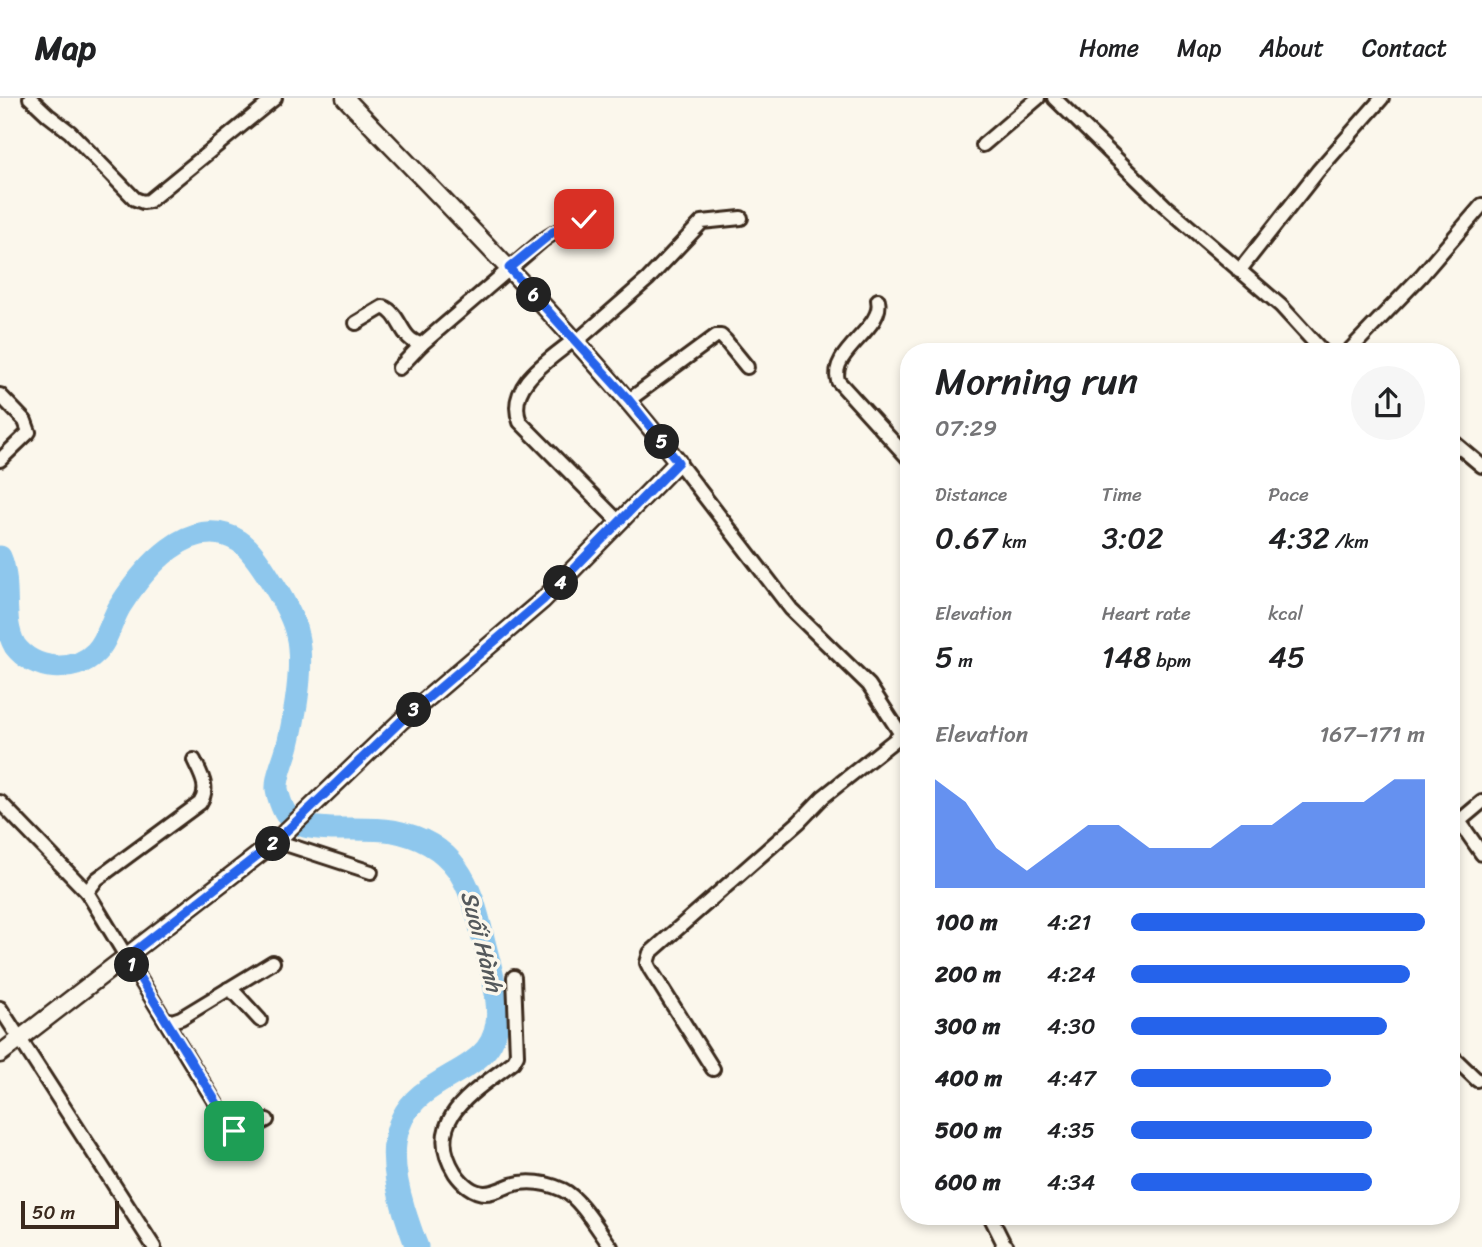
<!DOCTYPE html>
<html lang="en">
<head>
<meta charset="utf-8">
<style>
	body { margin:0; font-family:Sriracha,sans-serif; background:#f6f6f6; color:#202124; height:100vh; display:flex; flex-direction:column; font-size:26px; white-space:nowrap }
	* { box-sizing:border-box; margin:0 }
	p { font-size:23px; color:#757577 }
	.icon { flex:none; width:38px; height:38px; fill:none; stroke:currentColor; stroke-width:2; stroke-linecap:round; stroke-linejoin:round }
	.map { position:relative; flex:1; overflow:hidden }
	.panel { position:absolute; left:900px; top:245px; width:560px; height:882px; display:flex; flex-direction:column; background:#fff; border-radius:28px; box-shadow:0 4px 10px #0003 }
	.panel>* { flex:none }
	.scale { position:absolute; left:21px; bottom:18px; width:98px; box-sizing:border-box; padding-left:7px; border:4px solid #3b2a1e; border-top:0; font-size:19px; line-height:24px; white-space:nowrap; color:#3b2a1e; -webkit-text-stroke:5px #fbf7ec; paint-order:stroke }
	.pin { position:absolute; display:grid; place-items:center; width:60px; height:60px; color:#fff; margin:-30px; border-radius:14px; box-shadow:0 4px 10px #0006 }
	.km { position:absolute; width:35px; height:35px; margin:-18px; border-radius:50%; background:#222; color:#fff; font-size:19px; line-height:35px; text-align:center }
	.round { display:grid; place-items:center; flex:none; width:74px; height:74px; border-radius:37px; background:#f6f6f6 }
	.overview { display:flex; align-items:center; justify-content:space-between; height:119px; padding:0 35px }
	h1 { font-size:38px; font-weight:600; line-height:52px }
	.stats { display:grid; grid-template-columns:repeat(3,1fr); gap:10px; height:119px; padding:7px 35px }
	.stats div { display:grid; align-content:center }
	.stats b { font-size:30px; font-weight:600 }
	.stats small { font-size:19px; font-weight:400 }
	.stats p { font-size:19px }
	.chart { height:196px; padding:14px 35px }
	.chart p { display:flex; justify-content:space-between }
	.chart svg { width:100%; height:126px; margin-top:7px; fill:#2563eb; opacity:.7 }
	ul { padding:0 35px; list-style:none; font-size:23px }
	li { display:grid; grid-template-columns:112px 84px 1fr; align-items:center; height:52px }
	li i { height:18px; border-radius:9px; background:#2563eb }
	header { display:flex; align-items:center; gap:42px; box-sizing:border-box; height:98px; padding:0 35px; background:#fff; border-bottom:2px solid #e0e0e0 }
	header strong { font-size:33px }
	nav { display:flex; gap:38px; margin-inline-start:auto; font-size:24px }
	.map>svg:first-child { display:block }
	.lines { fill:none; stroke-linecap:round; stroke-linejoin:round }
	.river { stroke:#8ec7ed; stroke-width:23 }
	.street-casing { stroke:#3b2a1e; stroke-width:18 }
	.secondary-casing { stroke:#3b2a1e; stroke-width:21 }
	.street { stroke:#fbf7ec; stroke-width:12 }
	.secondary { stroke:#fbf7ec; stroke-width:16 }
	.route-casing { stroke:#fff; stroke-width:14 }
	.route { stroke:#2563eb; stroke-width:9 }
	.labels { text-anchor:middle; stroke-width:7; stroke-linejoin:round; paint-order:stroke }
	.water-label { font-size:23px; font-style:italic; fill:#54595c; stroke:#fbf7ec }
</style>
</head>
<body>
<header>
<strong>Map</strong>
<nav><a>Home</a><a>Map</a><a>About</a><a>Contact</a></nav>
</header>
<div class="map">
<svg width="1482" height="1149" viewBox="0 0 1482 1149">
	<rect width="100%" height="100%" fill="#fbf7ec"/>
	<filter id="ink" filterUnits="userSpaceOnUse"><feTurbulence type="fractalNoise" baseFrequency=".0143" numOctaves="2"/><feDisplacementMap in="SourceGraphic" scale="14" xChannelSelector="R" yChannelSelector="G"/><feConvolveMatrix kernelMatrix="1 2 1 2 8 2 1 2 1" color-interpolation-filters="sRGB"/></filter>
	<g filter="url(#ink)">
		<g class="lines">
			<!-- river -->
			<path class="river" d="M 0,459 C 12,486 0,522 15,548 C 33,572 74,577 96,554 C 108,542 111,523 120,508 C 143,472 190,413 239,443 C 253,452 266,475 275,489 C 283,502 294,522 297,537 C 304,567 295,617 288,647 C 285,660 276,678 277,691 C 278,698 282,710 286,716 C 298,731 317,730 334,731 C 354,731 375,730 393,733 C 455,745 471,785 483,840 C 488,861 495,882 497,904 C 504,964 458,967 421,997 C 385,1027 392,1072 404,1112 C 408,1124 412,1137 417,1149"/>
			<defs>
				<g id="street">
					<path d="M 30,0 L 48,17 L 70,34 L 135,101 L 143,104 L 149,103 L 275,0"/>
					<path d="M 1054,0 L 1165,108 L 1281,208 L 1323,254"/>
					<path d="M 983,47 L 1038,0"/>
					<path d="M 1239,173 L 1318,73 L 1382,0"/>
					<path d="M 878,202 C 885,230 829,253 838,283 L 908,360"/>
					<path d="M 356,225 L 383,209 C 402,216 400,243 422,246"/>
					<path d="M 575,241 C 551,261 505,287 520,324 L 619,424"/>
					<path d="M 577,243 L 648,181 L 702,124 L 741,120"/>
					<path d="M 1348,254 L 1421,178 L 1482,107"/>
					<path d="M 399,270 L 422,246 L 543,142 C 561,129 582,123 600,110"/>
					<path d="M 0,297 L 25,323 L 29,334 L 0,362"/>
					<path d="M 629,302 L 716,238 L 721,238 L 725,242 L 747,269"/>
					<path d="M 1451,342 L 1482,368"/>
					<path d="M 678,364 L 791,511 L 869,587 L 908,647"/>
					<path d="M 0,704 L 87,794 L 230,1029 L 242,1035 L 267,1022"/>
					<path d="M 1459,723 L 1482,756"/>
					<path d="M 1451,730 L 1482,704"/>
					<path d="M 276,743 L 371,774"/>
					<path d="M 87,794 L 97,781 L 200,705 C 210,690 201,677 194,662"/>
					<path d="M 514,879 L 517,957 L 513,964 C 476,993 421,1021 455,1075 C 462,1085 473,1095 485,1095 C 494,1095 503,1090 511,1087 C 528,1082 547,1085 563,1092 C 580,1100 599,1133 611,1149"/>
					<path d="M 228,891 L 237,897 L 260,922"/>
					<path d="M 0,910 L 154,1149"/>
					<path d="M 165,921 L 172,923 L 181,920 L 273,864"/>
					<path d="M 1451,957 L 1477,982"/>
					<path d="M 713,971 L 650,871 L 647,865 L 650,855 L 799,724 L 823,699 L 901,637"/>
					<path d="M 990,1118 L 1005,1148"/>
				</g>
				<g id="secondary">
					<path d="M 0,956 L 276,743 L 401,623 L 543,502 L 678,364 C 576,235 459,119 345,0"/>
					<path d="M 1004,1149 L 1005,1149"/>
				</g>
			</defs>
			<!-- street casing -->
			<use href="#street" class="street-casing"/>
			<!-- secondary casing -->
			<use href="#secondary" class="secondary-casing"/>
			<!-- street -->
			<use href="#street" class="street"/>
			<!-- secondary -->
			<use href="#secondary" class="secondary"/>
		</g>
	</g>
	<g class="lines" filter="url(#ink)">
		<defs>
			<path id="route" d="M 234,1033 L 127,859 L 276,743 L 401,623 L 543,502 L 678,364 L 629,302 L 509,170 L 553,134 L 584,121"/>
		</defs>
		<!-- route casing -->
		<use href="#route" class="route-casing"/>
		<!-- route -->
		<use href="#route" class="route"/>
	</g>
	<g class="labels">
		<!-- water labels -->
		<g class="water-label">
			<text transform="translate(482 843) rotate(75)" y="8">Suối Hành</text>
		</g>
	</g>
</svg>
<div class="scale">50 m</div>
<div class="pin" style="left:234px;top:1033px;background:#1e9e55"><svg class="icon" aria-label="arrive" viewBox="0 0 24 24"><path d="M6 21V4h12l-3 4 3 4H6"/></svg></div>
<div class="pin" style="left:584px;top:121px;background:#d93025"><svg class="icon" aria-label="check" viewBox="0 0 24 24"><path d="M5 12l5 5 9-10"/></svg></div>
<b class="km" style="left:132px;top:867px">1</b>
<b class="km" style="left:273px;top:746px">2</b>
<b class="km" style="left:414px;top:612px">3</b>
<b class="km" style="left:561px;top:485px">4</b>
<b class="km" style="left:662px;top:344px">5</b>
<b class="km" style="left:534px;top:197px">6</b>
<section class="panel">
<div class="overview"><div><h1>Morning run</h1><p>07:29</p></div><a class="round"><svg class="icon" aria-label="share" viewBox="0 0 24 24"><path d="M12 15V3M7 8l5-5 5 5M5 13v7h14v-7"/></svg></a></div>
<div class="stats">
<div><p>Distance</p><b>0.67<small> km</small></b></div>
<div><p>Time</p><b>3:02</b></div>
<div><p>Pace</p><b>4:32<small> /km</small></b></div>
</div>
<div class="stats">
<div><p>Elevation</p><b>5<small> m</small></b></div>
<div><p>Heart rate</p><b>148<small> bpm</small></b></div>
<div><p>kcal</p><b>45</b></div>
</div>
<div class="chart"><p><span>Elevation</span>167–171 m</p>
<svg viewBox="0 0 160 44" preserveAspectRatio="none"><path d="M0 44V6L10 14L20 30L30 38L40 30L50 22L60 22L70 30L80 30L90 30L100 22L110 22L120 14L130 14L140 14L150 6L160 6V44z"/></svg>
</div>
<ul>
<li><b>100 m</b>4:21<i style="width:100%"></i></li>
<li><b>200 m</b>4:24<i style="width:95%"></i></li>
<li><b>300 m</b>4:30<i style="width:87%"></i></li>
<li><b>400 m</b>4:47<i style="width:68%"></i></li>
<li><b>500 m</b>4:35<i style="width:82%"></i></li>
<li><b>600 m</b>4:34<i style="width:82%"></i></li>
</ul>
</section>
</div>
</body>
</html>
